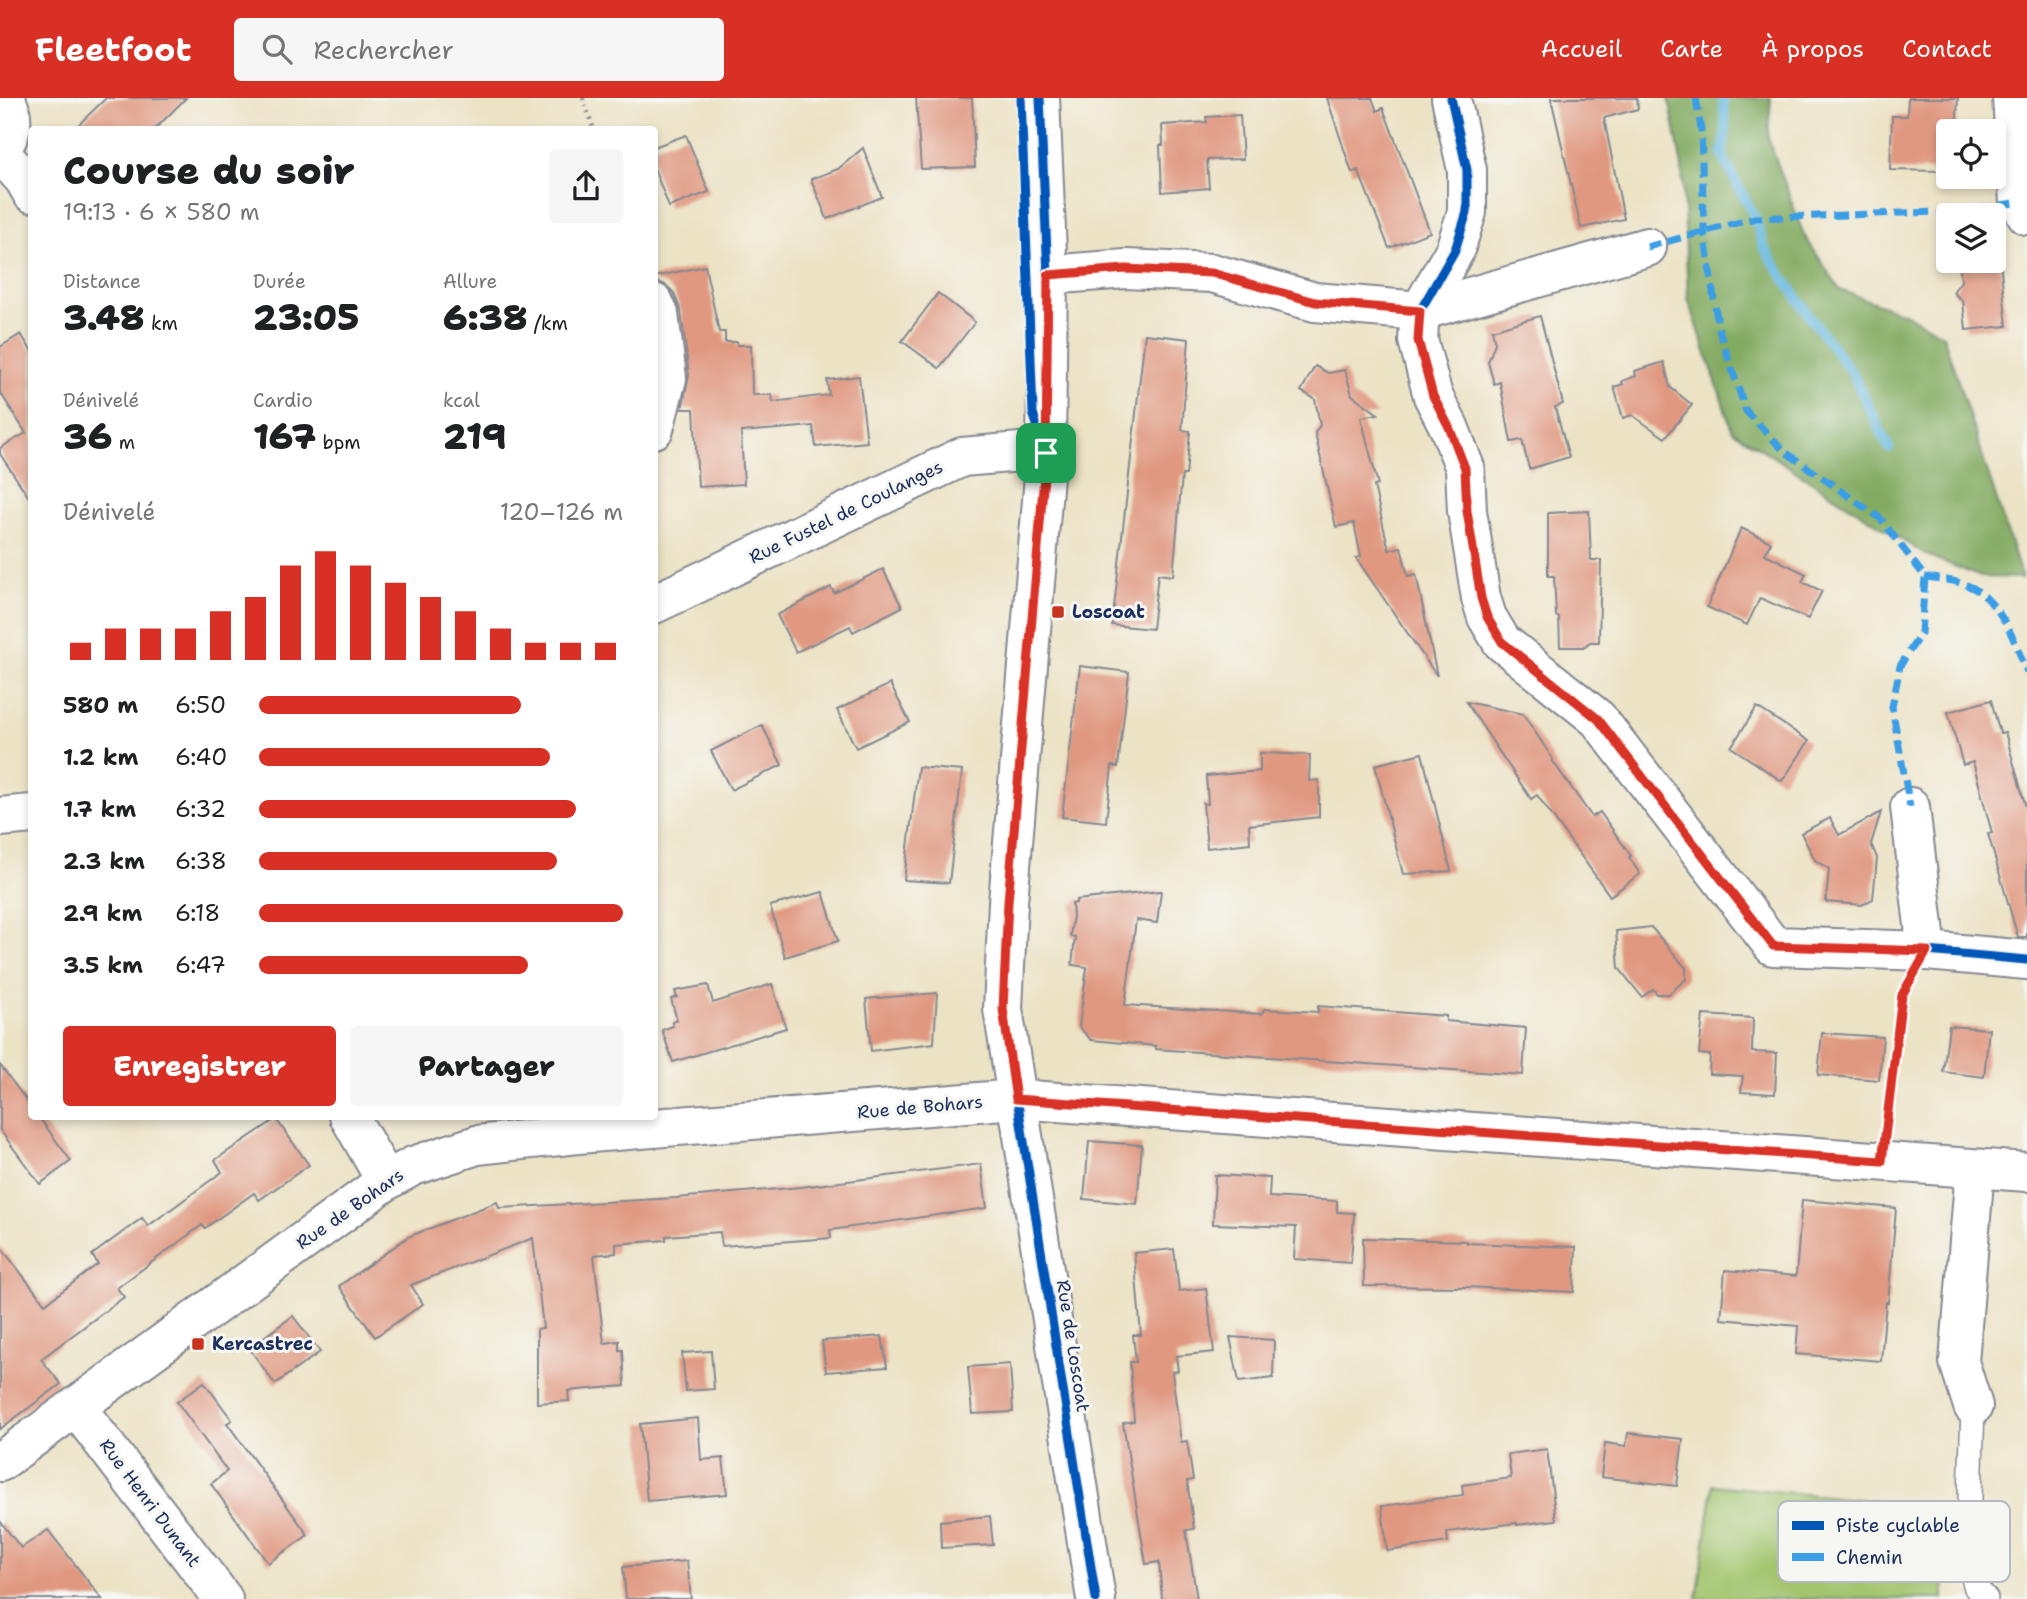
<!DOCTYPE html>
<html lang="fr">
<head>
<meta charset="utf-8">
<style>
	body { margin:0; font-family:"Shantell Sans",sans-serif; background:#f6f6f6; color:#202124; height:100vh; display:flex; flex-direction:column; font-size:26px; white-space:nowrap }
	* { box-sizing:border-box; margin:0 }
	p { font-size:23px; color:#757577 }
	.icon { flex:none; width:38px; height:38px; fill:none; stroke:currentColor; stroke-width:2; stroke-linecap:round; stroke-linejoin:round }
	.map { position:relative; flex:1; overflow:hidden }
	.panel { position:absolute; left:28px; top:28px; width:630px; height:994px; display:flex; flex-direction:column; background:#fff; border-radius:7px; box-shadow:0 4px 10px #0003 }
	.panel>* { flex:none }
	.fabs { position:absolute; left:1936px; top:21px; display:grid; gap:14px }
	.fabs a { display:grid; place-items:center; width:70px; height:70px; border-radius:7px; background:#fff; box-shadow:0 4px 10px #0003; font-size:35px }
	.pin { position:absolute; display:grid; place-items:center; width:60px; height:60px; color:#fff; margin:-30px; border-radius:14px; box-shadow:0 4px 10px #0006 }
	.round { display:grid; place-items:center; flex:none; width:74px; height:74px; border-radius:7px; background:#f6f6f6 }
	.head { display:flex; align-items:center; justify-content:space-between; height:119px; padding:0 35px }
	h1 { font-size:38px; font-weight:800; line-height:52px }
	.metrics { display:grid; grid-template-columns:repeat(3,1fr); gap:10px; height:119px; padding:7px 35px }
	.metrics div { display:grid; align-content:center }
	.metrics b { font-size:35px; font-weight:800 }
	.metrics small { font-size:19px; font-weight:400 }
	.metrics p { font-size:19px }
	.chart { height:196px; padding:14px 35px }
	.chart p { display:flex; justify-content:space-between }
	.chart svg { width:100%; height:126px; margin-top:7px; stroke:#d93025; stroke-width:6 }
	.primary-button { display:flex; gap:14px; margin-top:auto; padding:14px 35px }
	.primary-button a { flex:1; height:80px; border-radius:7px; background:#d93025; color:#fff; font-size:28px; font-weight:800; line-height:80px; text-align:center }
	.primary-button a+a { background:#f6f6f6; color:#202124 }
	ul { padding:0 35px; list-style:none; font-size:23px }
	li { display:grid; grid-template-columns:112px 84px 1fr; align-items:center; height:52px }
	li i { height:18px; border-radius:9px; background:#d93025 }
	header { display:flex; align-items:center; gap:42px; box-sizing:border-box; height:98px; padding:0 35px; background:#d93025; color:#fff }
	header strong { font-size:33px }
	nav { display:flex; gap:38px; margin-inline-start:auto; font-size:24px }
	.search { width:490px; height:63px; background:#f6f6f6; display:flex; align-items:center; gap:18px; box-sizing:border-box; padding:0 24px; border-radius:7px; color:#757577; font-size:26px }
	.map>svg:first-child { display:block }
	.green { fill:#a3c56e; stroke:#5f7a66; stroke-width:2 }
	.forest { fill:#82aa61; stroke:#4e6c60; stroke-width:2 }
	.lines { fill:none; stroke-linecap:round; stroke-linejoin:round }
	.stream { stroke:#63b7df; stroke-width:10 }
	.building { fill:#e09880 }
	.service-casing { stroke:#848891; stroke-width:26 }
	.minor-casing { stroke:#848891; stroke-width:42 }
	.secondary-casing { stroke:#848891; stroke-width:42 }
	.path { stroke:#848891; stroke-width:4.5; stroke-dasharray:2 5; stroke-linecap:butt }
	.service { stroke:#fff; stroke-width:23 }
	.minor { stroke:#fff; stroke-width:38 }
	.secondary { stroke:#fff; stroke-width:38 }
	.quiet { stroke:#3b9de6; stroke-width:7; stroke-dasharray:14 7; stroke-linecap:butt }
	.cycleway-casing { stroke:#f6f6f2; stroke-width:13 }
	.cycleway { stroke:#0057b8; stroke-width:9 }
	.route-casing { stroke:#fff; stroke-width:14 }
	.route { stroke:#d93025; stroke-width:9 }
	.poi-dot { fill:#c8321e; stroke:#f6f6f2; stroke-width:2.5 }
	.labels { text-anchor:middle; stroke-width:6; stroke-linejoin:round; paint-order:stroke }
	.street-label { font-size:18px; fill:#1b2f5e; stroke:#f6f6f2 }
	.poi-label { font-size:18px; font-weight:bold; fill:#1b2f5e; stroke:#f6f6f2; text-anchor:start }
	.key { fill:#f6f6f2; stroke:#b4bac6; stroke-width:2 }
	.key-label { font-size:19px; fill:#1b2f5e }
</style>
</head>
<body>
<header>
<strong>Fleetfoot</strong>
<div class="search"><svg class="icon" aria-label="search" viewBox="0 0 24 24"><circle cx="10" cy="10" r="6"/><path d="M15 15l6 6"/></svg>Rechercher</div>
<nav><a>Accueil</a><a>Carte</a><a>À propos</a><a>Contact</a></nav>
</header>
<div class="map">
<svg width="2027" height="1501" viewBox="0 0 2027 1501">
	<rect width="100%" height="100%" fill="#f6f6f2"/>
	<filter id="ink" filterUnits="userSpaceOnUse"><feTurbulence type="fractalNoise" baseFrequency=".0143" numOctaves="2"/><feDisplacementMap in="SourceGraphic" scale="14" xChannelSelector="R" yChannelSelector="G"/><feConvolveMatrix kernelMatrix="1 2 1 2 8 2 1 2 1" color-interpolation-filters="sRGB"/></filter>
	<filter id="wash" filterUnits="userSpaceOnUse"><feTurbulence type="fractalNoise" baseFrequency=".00686" numOctaves="4" result="noise"/><feDisplacementMap in="SourceGraphic" scale="28" xChannelSelector="R" yChannelSelector="G"/><feGaussianBlur stdDeviation="1.57" result="paint"/><feColorMatrix in="noise" values="0 0 0 0 0 0 0 0 0 0 0 0 0 0 0 0 0 1.4 0 .05"/><feComposite in="paint" operator="in"/></filter>
	<g filter="url(#wash)">
		<rect width="100%" height="100%" fill="#ece2c4"/>
		<!-- green -->
		<path class="green" d="M 1713,1387 L 1946,1410 L 1943,1501 L 1697,1501 Z"/>
		<!-- forest -->
		<path class="forest" d="M 1669,0 L 1771,0 L 1768,40 L 1804,137 L 1840,192 L 1906,216 L 1943,237 L 2022,480 L 1981,479 L 1924,456 L 1732,332 L 1688,200 L 1682,69 Z"/>
		<g class="lines">
			<!-- stream -->
			<path class="stream" d="M 1723,0 L 1726,33 L 1722,57 L 1755,120 L 1764,150 L 1808,216 L 1852,275 L 1889,350"/>
		</g>
		<g id="blocks">
			<!-- building -->
			<g class="building">
				<path d="M 106,0 L 186,0 L 154,32 L 73,32 Z"/>
				<path d="M 916,0 L 972,0 L 975,69 L 921,71 Z"/>
				<path d="M 1327,0 L 1372,0 L 1377,13 L 1383,10 L 1430,134 L 1389,150 L 1358,72 L 1352,75 Z"/>
				<path d="M 1551,0 L 1637,0 L 1638,11 L 1604,20 L 1624,121 L 1581,130 Z"/>
				<path d="M 1908,0 L 1958,0 L 1956,33 L 1948,33 L 1948,48 L 1942,48 L 1940,73 L 1890,72 L 1892,18 L 1907,18 Z"/>
				<path d="M 1240,17 L 1243,61 L 1207,62 L 1209,90 L 1162,94 L 1160,47 L 1163,47 L 1162,27 L 1207,24 L 1206,19 Z"/>
				<path d="M 686,37 L 709,94 L 669,109 L 654,70 L 654,49 Z"/>
				<path d="M 863,50 L 882,99 L 827,121 L 811,81 L 838,71 Z"/>
				<path d="M 1959,163 L 2000,163 L 2007,228 L 1966,232 L 1963,203 L 1953,194 L 1961,183 Z"/>
				<path d="M 705,168 L 719,234 L 725,234 L 725,244 L 737,244 L 737,247 L 751,247 L 752,297 L 772,297 L 773,304 L 829,297 L 827,282 L 859,278 L 867,344 L 816,349 L 813,328 L 741,334 L 744,386 L 698,389 L 694,311 L 682,311 L 689,277 L 681,213 L 674,195 L 666,187 L 654,183 L 654,179 Z"/>
				<path d="M 938,195 L 975,224 L 939,270 L 902,243 Z"/>
				<path d="M 1540,218 L 1563,306 L 1555,309 L 1569,359 L 1529,371 L 1522,342 L 1511,344 L 1500,284 L 1494,286 L 1488,264 L 1495,245 L 1492,232 Z"/>
				<path d="M 21,236 L 32,254 L 32,404 L 0,356 L 0,350 L 26,335 L 0,294 L 0,249 Z"/>
				<path d="M 1145,236 L 1189,241 L 1182,332 L 1190,333 L 1186,377 L 1182,377 L 1173,478 L 1158,476 L 1152,531 L 1112,527 Z"/>
				<path d="M 1664,264 L 1670,289 L 1692,307 L 1665,340 L 1632,317 L 1623,320 L 1614,289 L 1623,286 L 1622,283 L 1636,278 L 1635,273 Z"/>
				<path d="M 1315,268 L 1328,275 L 1345,272 L 1352,297 L 1378,316 L 1361,319 L 1378,387 L 1374,388 L 1389,452 L 1401,449 L 1408,478 L 1416,476 L 1437,578 L 1356,460 L 1361,459 L 1354,425 L 1336,429 L 1315,335 L 1320,327 L 1315,301 L 1301,293 Z"/>
				<path d="M 1589,413 L 1591,462 L 1601,462 L 1599,544 L 1590,544 L 1584,549 L 1560,549 L 1559,520 L 1556,518 L 1554,478 L 1548,478 L 1548,415 Z"/>
				<path d="M 1741,430 L 1771,444 L 1765,456 L 1806,476 L 1802,484 L 1822,493 L 1808,521 L 1760,500 L 1747,527 L 1707,509 Z"/>
				<path d="M 883,471 L 902,509 L 853,534 L 850,528 L 796,554 L 777,517 L 831,489 L 834,495 Z"/>
				<path d="M 1080,568 L 1129,574 L 1118,669 L 1112,668 L 1106,724 L 1062,719 Z"/>
				<path d="M 890,586 L 910,624 L 856,650 L 837,612 Z"/>
				<path d="M 1991,602 L 2000,635 L 2005,634 L 2027,713 L 2027,839 L 2018,839 L 1988,736 L 1992,735 L 1973,664 L 1963,667 L 1948,614 Z"/>
				<path d="M 1466,604 L 1523,616 L 1553,661 L 1552,662 L 1592,719 L 1600,714 L 1631,758 L 1629,759 L 1640,776 L 1610,798 L 1537,697 L 1531,701 Z"/>
				<path d="M 1757,609 L 1809,643 L 1782,683 L 1731,649 Z"/>
				<path d="M 762,627 L 782,667 L 731,692 L 711,653 Z"/>
				<path d="M 1260,655 L 1310,657 L 1309,683 L 1319,682 L 1319,719 L 1249,727 L 1250,745 L 1207,750 L 1203,705 L 1208,706 L 1206,678 L 1260,673 Z"/>
				<path d="M 1422,655 L 1451,773 L 1403,776 L 1375,667 Z"/>
				<path d="M 918,669 L 962,673 L 949,785 L 904,782 Z"/>
				<path d="M 1881,714 L 1871,746 L 1877,760 L 1873,801 L 1862,807 L 1826,804 L 1829,771 L 1815,762 L 1801,735 L 1830,720 L 1839,737 Z"/>
				<path d="M 1161,793 L 1157,825 L 1136,822 L 1125,907 L 1262,916 L 1264,911 L 1318,914 L 1318,908 L 1446,918 L 1446,923 L 1526,930 L 1523,977 L 1156,951 L 1156,948 L 1091,942 L 1079,929 L 1087,869 L 1072,867 L 1075,839 L 1070,838 L 1073,818 L 1072,806 L 1076,805 L 1076,802 Z"/>
				<path d="M 823,794 L 838,843 L 785,859 L 770,808 Z"/>
				<path d="M 1651,829 L 1686,870 L 1686,881 L 1669,896 L 1657,896 L 1653,891 L 1642,899 L 1619,870 L 1616,833 Z"/>
				<path d="M 772,886 L 786,930 L 673,964 L 662,932 L 673,928 L 672,924 L 677,922 L 671,901 L 677,899 L 675,893 L 708,887 L 713,905 Z"/>
				<path d="M 937,895 L 934,945 L 871,953 L 866,901 Z"/>
				<path d="M 1703,917 L 1753,920 L 1752,954 L 1777,955 L 1775,996 L 1741,994 L 1743,978 L 1709,976 L 1710,957 L 1699,956 Z"/>
				<path d="M 1949,928 L 1989,931 L 1984,979 L 1943,974 Z"/>
				<path d="M 1822,935 L 1883,939 L 1879,982 L 1818,977 Z"/>
				<path d="M 0,967 L 32,1010 L 32,1018 L 38,1018 L 71,1063 L 40,1086 L 0,1032 Z"/>
				<path d="M 276,1021 L 309,1067 L 259,1102 L 254,1095 L 205,1130 L 202,1127 L 117,1190 L 124,1199 L 41,1261 L 61,1286 L 0,1331 L 0,1148 L 45,1206 L 98,1166 L 92,1157 L 142,1120 L 148,1128 L 222,1074 L 215,1062 Z"/>
				<path d="M 1089,1043 L 1142,1047 L 1137,1106 L 1084,1101 Z"/>
				<path d="M 981,1066 L 987,1110 L 830,1132 L 831,1140 L 722,1148 L 720,1134 L 666,1138 L 666,1142 L 616,1146 L 616,1155 L 594,1157 L 604,1245 L 619,1243 L 619,1252 L 623,1252 L 625,1288 L 568,1293 L 569,1303 L 537,1305 L 537,1231 L 543,1230 L 533,1140 L 411,1187 L 423,1206 L 375,1239 L 339,1188 L 408,1139 L 497,1104 L 499,1110 L 676,1100 L 801,1089 Z"/>
				<path d="M 1215,1077 L 1270,1080 L 1269,1099 L 1337,1103 L 1337,1114 L 1354,1115 L 1351,1165 L 1294,1161 L 1296,1129 L 1213,1126 Z"/>
				<path d="M 1802,1102 L 1896,1110 L 1888,1205 L 1886,1204 L 1881,1263 L 1796,1256 L 1798,1228 L 1721,1221 L 1725,1172 L 1796,1178 Z"/>
				<path d="M 1363,1140 L 1467,1143 L 1467,1145 L 1576,1149 L 1574,1194 L 1466,1189 L 1364,1188 Z"/>
				<path d="M 1174,1151 L 1179,1193 L 1206,1190 L 1214,1254 L 1176,1258 L 1178,1273 L 1172,1274 L 1181,1344 L 1187,1343 L 1193,1382 L 1187,1383 L 1194,1431 L 1186,1432 L 1197,1501 L 1162,1501 L 1159,1464 L 1146,1466 L 1123,1325 L 1134,1323 L 1130,1264 L 1136,1264 L 1133,1237 L 1141,1237 L 1134,1155 Z"/>
				<path d="M 293,1218 L 320,1254 L 275,1286 L 249,1250 Z"/>
				<path d="M 882,1238 L 887,1269 L 826,1274 L 822,1243 Z"/>
				<path d="M 1230,1239 L 1274,1242 L 1273,1280 L 1239,1284 Z"/>
				<path d="M 711,1253 L 714,1291 L 686,1293 L 682,1255 Z"/>
				<path d="M 1010,1266 L 1013,1314 L 972,1316 L 968,1269 Z"/>
				<path d="M 204,1284 L 232,1322 L 227,1325 L 308,1437 L 268,1465 L 211,1386 L 227,1373 L 177,1304 Z"/>
				<path d="M 698,1320 L 701,1362 L 723,1360 L 727,1396 L 647,1403 L 640,1326 Z"/>
				<path d="M 1628,1335 L 1683,1341 L 1677,1388 L 1601,1379 L 1605,1345 L 1626,1348 Z"/>
				<path d="M 1547,1351 L 1556,1422 L 1517,1427 L 1517,1425 L 1447,1434 L 1448,1444 L 1387,1453 L 1382,1408 L 1463,1397 L 1462,1387 L 1511,1380 L 1508,1356 Z"/>
				<path d="M 990,1418 L 993,1447 L 941,1450 L 940,1423 Z"/>
				<path d="M 0,1423 L 21,1450 L 48,1432 L 102,1501 L 0,1501 Z"/>
				<path d="M 687,1463 L 691,1501 L 626,1501 L 623,1469 Z"/>
			</g>
		</g>
	</g>
	<g filter="url(#ink)">
		<use href="#blocks" fill-opacity="0" stroke="#848891" stroke-width="2"/>
		<g class="lines">
			<defs>
				<path id="service" d="M 1973,1308 L 1968,1462 L 1976,1490 L 1986,1501"/>
				<g id="minor">
					<path d="M 1451,0 L 1467,72 L 1467,114 L 1455,152 L 1420,213 L 1418,242 L 1433,298 L 1449,329 L 1465,370 L 1467,413 L 1481,500 L 1487,519 L 1502,544 L 1598,621 L 1773,848 L 1927,853 L 2027,862"/>
					<path d="M 2012,0 L 2019,104 L 2027,117"/>
					<path d="M 0,52 C 13,36 15,18 5,0"/>
					<path d="M 0,55 L 24,81 L 32,95"/>
					<path d="M 1048,177 L 1126,171 L 1212,175 L 1315,204 L 1420,213 L 1647,149"/>
					<path d="M 654,205 L 659,216 L 667,280 L 654,331"/>
					<path d="M 654,506 L 962,359 L 1021,354 L 1046,355"/>
					<path d="M 1910,709 L 1927,853"/>
					<path d="M 0,719 L 32,716"/>
					<path d="M 349,1018 L 386,1083"/>
					<path d="M 1973,1308 L 1959,1264 L 1975,1071"/>
					<path d="M 76,1309 L 223,1501"/>
				</g>
				<g id="secondary">
					<path d="M 1040,0 L 1048,177 L 1046,355 L 1008,804 L 1003,911 L 1096,1501"/>
					<path d="M 0,1364 L 386,1083 L 413,1068 L 477,1047 L 578,1036 L 1016,1001 L 2027,1074"/>
				</g>
			</defs>
			<!-- service casing -->
			<use href="#service" class="service-casing"/>
			<!-- minor casing -->
			<use href="#minor" class="minor-casing"/>
			<!-- secondary casing -->
			<use href="#secondary" class="secondary-casing"/>
			<!-- path -->
			<g class="path">
				<path d="M 583,0 L 594,32"/>
				<path d="M 1886,1027 L 1901,897 L 1905,891"/>
			</g>
			<!-- service -->
			<use href="#service" class="service"/>
			<!-- minor -->
			<use href="#minor" class="minor"/>
			<!-- secondary -->
			<use href="#secondary" class="secondary"/>
			<!-- quiet -->
			<g class="quiet">
				<path d="M 1696,0 L 1701,31 L 1704,132 L 1718,229 L 1746,313 L 1784,353 L 1880,420 L 1925,479 L 1921,535 L 1900,568 L 1892,609 L 1910,709"/>
				<path d="M 1647,149 L 1755,120 L 1965,113 L 2019,104"/>
				<path d="M 1925,479 C 1942,481 1964,483 1978,493 C 2005,513 2015,545 2027,574"/>
			</g>
			<defs>
				<g id="cycleway">
					<path d="M 1021,0 L 1033,315 L 1041,338"/>
					<path d="M 1040,0 L 1048,177 L 1046,355 L 1008,804 L 1003,911 L 1096,1501"/>
					<path d="M 1451,0 L 1467,72 L 1467,114 L 1455,152 L 1420,213 L 1418,242 L 1433,298 L 1449,329 L 1465,370 L 1467,413 L 1481,500 L 1487,519 L 1502,544 L 1598,621 L 1773,848 L 1927,853 L 2027,862"/>
				</g>
			</defs>
			<!-- cycleway casing -->
			<use href="#cycleway" class="cycleway-casing"/>
			<!-- cycleway -->
			<use href="#cycleway" class="cycleway"/>
		</g>
	</g>
	<g class="lines" filter="url(#ink)">
		<defs>
			<path id="route" d="M 1126,171 L 1212,175 L 1315,204 L 1420,213 L 1418,242 L 1433,298 L 1449,329 L 1465,370 L 1467,413 L 1481,500 L 1487,519 L 1502,544 L 1598,621 L 1773,848 L 1927,853 L 1902,897 L 1882,1063 L 1016,1001 L 1003,911 L 1008,804 L 1046,355 L 1048,177 Z"/>
		</defs>
		<!-- route casing -->
		<use href="#route" class="route-casing"/>
		<!-- route -->
		<use href="#route" class="route"/>
	</g>
	<!-- markers -->
	<g class="poi-dot">
		<rect x="1051" y="507" width="14" height="14" rx="3.5"/>
		<rect x="191" y="1239" width="14" height="14" rx="3.5"/>
	</g>
	<g class="labels">
		<!-- street labels -->
		<g class="street-label">
			<text transform="translate(846 414) rotate(-26)" y="6">Rue Fustel de Coulanges</text>
			<text transform="translate(920 1009) rotate(-5)" y="6">Rue de Bohars</text>
			<text transform="translate(350 1111) rotate(-35)" y="6">Rue de Bohars</text>
			<text transform="translate(1073 1248) rotate(81)" y="6">Rue de Loscoat</text>
			<text transform="translate(150 1405) rotate(53)" y="6">Rue Henri Dunant</text>
		</g>
		<!-- poi labels -->
		<g class="poi-label">
			<text x="1072" y="520">Loscoat</text>
			<text x="212" y="1252">Kercastrec</text>
		</g>
	</g>
	<!-- legend -->
	<rect x="1778" y="1403" width="232" height="81" rx="10" class="key"/>
	<rect x="1792" y="1423" width="32" height="9" fill="#0057b8"/>
	<rect x="1792" y="1455" width="32" height="8" fill="#3b9de6"/>
	<g class="key-label">
		<text x="1836" y="1434">Piste cyclable</text>
		<text x="1836" y="1466">Chemin</text>
	</g>
</svg>
<div class="fabs">
<a><svg class="icon" aria-label="locate" viewBox="0 0 24 24"><circle cx="12" cy="12" r="6"/><path d="M12 2v4M12 18v4M2 12h4M18 12h4"/></svg></a>
<a><svg class="icon" aria-label="layers" viewBox="0 0 24 24"><path d="M12 4l9 5-9 5-9-5zM3 14l9 5 9-5"/></svg></a>
</div>
<div class="pin" style="left:1046px;top:355px;background:#1e9e55"><svg class="icon" aria-label="arrive" viewBox="0 0 24 24"><path d="M6 21V4h12l-3 4 3 4H6"/></svg></div>
<section class="panel">
<div class="head"><div><h1>Course du soir</h1><p>19:13 · 6 × 580 m</p></div><a class="round"><svg class="icon" aria-label="share" viewBox="0 0 24 24"><path d="M12 15V3M7 8l5-5 5 5M5 13v7h14v-7"/></svg></a></div>
<div class="metrics">
<div><p>Distance</p><b>3.48<small> km</small></b></div>
<div><p>Durée</p><b>23:05</b></div>
<div><p>Allure</p><b>6:38<small> /km</small></b></div>
</div>
<div class="metrics">
<div><p>Dénivelé</p><b>36<small> m</small></b></div>
<div><p>Cardio</p><b>167<small> bpm</small></b></div>
<div><p>kcal</p><b>219</b></div>
</div>
<div class="chart"><p><span>Dénivelé</span>120–126 m</p>
<svg viewBox="0 0 160 44" preserveAspectRatio="none"><path d="M5 44V38M15 44V33M25 44V33M35 44V33M45 44V27M55 44V22M65 44V11M75 44V6M85 44V11M95 44V17M105 44V22M115 44V27M125 44V33M135 44V38M145 44V38M155 44V38"/></svg>
</div>
<ul>
<li><b>580 m</b>6:50<i style="width:72%"></i></li>
<li><b>1.2 km</b>6:40<i style="width:80%"></i></li>
<li><b>1.7 km</b>6:32<i style="width:87%"></i></li>
<li><b>2.3 km</b>6:38<i style="width:82%"></i></li>
<li><b>2.9 km</b>6:18<i style="width:100%"></i></li>
<li><b>3.5 km</b>6:47<i style="width:74%"></i></li>
</ul>
<div class="primary-button"><a>Enregistrer</a><a>Partager</a></div>
</section>
</div>
</body>
</html>
